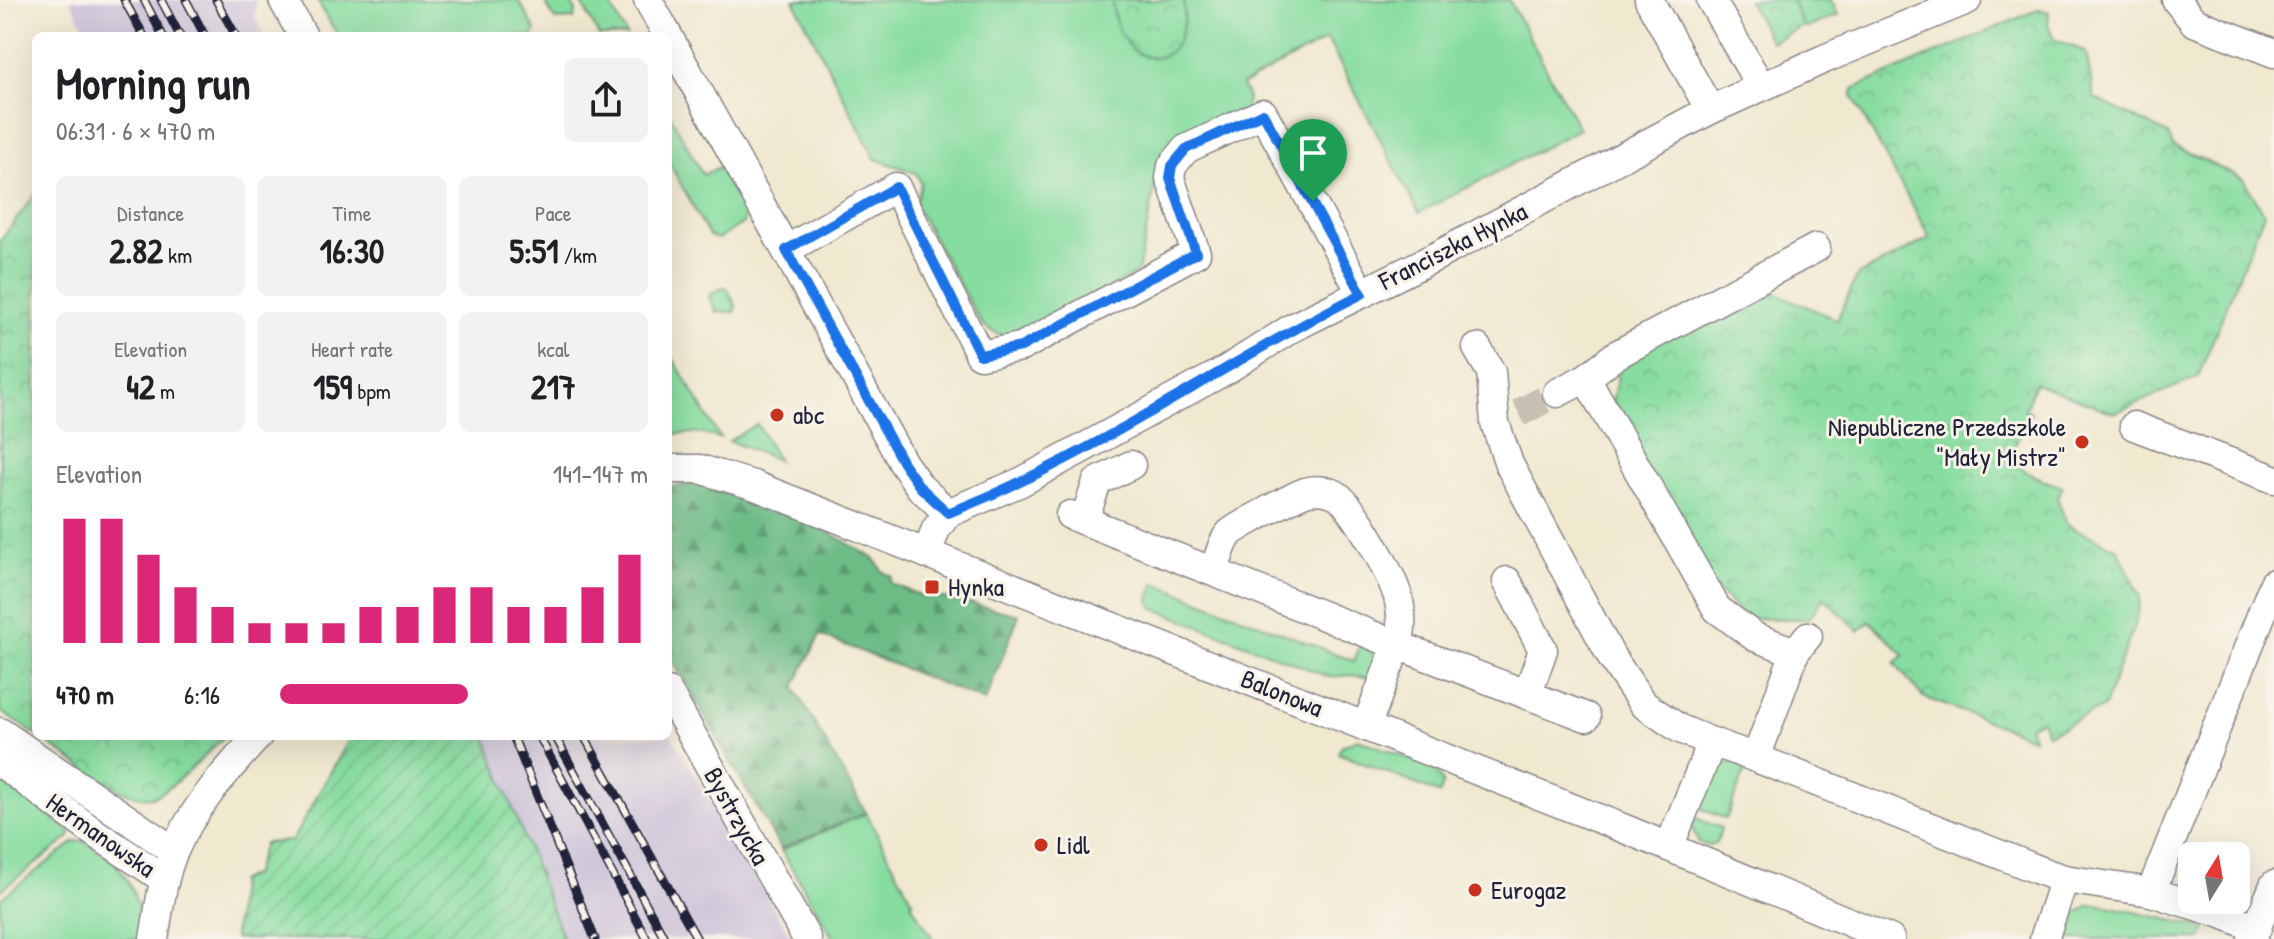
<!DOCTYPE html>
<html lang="en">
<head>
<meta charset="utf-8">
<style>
	body { margin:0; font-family:"Patrick Hand",sans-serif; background:#f2f2f2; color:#202124; height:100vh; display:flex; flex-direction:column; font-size:30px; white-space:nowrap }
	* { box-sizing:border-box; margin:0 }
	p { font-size:26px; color:#757577 }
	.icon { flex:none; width:44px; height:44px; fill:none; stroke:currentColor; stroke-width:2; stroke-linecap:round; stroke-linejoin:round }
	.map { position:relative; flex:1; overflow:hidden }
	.sheet { position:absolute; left:32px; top:32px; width:640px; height:708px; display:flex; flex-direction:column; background:#fff; border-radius:12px; box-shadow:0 8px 32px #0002 }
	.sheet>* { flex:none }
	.needle { width:52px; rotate:11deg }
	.fabs { position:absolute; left:2178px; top:842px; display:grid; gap:16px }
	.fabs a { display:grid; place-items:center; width:72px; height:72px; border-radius:12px; background:#fff; box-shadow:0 8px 32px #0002; font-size:40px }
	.pin { position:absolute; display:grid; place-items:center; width:68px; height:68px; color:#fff; margin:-82px -34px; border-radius:50% 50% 50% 0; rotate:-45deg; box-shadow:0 0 8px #0007 }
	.pin .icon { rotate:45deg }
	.round { display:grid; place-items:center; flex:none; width:84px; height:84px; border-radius:12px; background:#f2f2f2 }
	.overview { display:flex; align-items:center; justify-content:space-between; height:136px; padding:0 24px }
	h1 { font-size:44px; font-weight:700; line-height:60px }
	.stats { display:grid; grid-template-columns:repeat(3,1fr); gap:12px; height:136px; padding:8px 24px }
	.stats div { display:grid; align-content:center; border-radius:12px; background:#f2f2f2; text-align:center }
	.stats b { font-size:34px; font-weight:700 }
	.stats small { font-size:22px; font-weight:400 }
	.stats p { font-size:22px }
	.chart { height:224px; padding:16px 24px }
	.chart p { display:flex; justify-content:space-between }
	.chart svg { width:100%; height:144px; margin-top:8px; stroke:#db2777; stroke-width:6 }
	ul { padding:0 24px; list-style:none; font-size:26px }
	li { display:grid; grid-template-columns:128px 96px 1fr; align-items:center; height:60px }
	li i { height:20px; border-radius:10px; background:#db2777 }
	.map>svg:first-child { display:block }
	.industrial { fill:#c9bfd8 }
	.grass { fill:#87dda0; stroke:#54806e; stroke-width:2 }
	.forest { fill:url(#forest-firs); stroke:#486f60; stroke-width:2 }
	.park { fill:url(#park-crowns); stroke:#54806e; stroke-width:2 }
	.garden { fill:url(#garden-furrows); stroke:#54806e; stroke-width:2 }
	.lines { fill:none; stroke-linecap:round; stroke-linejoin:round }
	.minor-tunnel { stroke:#c8c0b2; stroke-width:28; stroke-dasharray:28 14; stroke-linecap:butt }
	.minor-casing { stroke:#8a8586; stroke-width:31 }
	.minor { stroke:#fff; stroke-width:28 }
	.rail-casing { stroke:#22223b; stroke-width:9 }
	.rail { stroke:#f7f3e8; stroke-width:6; stroke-dasharray:18; stroke-linecap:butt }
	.route-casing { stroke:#fff; stroke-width:16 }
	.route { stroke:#1a73e8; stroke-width:10 }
	.poi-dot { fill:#c8321e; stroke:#f7f3e8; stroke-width:3 }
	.labels { text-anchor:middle; stroke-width:6; stroke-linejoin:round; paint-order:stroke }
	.street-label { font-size:26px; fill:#22223b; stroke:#f7f3e8 }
	.poi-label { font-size:26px; fill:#22223b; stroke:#f7f3e8; text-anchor:start }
</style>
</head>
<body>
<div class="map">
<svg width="2274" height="939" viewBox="0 0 2274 939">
	<defs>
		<pattern id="forest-firs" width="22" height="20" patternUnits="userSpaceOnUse" patternTransform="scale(2)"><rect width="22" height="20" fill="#6dbc86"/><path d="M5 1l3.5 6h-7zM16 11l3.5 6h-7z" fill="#59986f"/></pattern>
		<pattern id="park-crowns" width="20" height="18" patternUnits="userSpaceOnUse" patternTransform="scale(2)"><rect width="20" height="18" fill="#87dda0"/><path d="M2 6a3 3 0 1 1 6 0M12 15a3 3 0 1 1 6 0" fill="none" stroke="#74bd8b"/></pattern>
		<pattern id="garden-furrows" width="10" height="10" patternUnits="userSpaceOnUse" patternTransform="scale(2)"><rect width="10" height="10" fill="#87dda0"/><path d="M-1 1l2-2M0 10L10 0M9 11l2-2" fill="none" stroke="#74bd8b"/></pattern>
	</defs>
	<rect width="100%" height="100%" fill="#f7f3e8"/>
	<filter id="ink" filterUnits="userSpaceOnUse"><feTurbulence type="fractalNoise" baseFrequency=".0125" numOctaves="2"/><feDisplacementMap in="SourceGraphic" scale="16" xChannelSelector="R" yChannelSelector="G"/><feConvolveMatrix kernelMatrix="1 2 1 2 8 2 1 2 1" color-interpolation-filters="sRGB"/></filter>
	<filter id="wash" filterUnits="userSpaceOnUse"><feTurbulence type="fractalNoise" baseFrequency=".006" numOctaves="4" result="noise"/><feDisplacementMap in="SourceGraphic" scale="32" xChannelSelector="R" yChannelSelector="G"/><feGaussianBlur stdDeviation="1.8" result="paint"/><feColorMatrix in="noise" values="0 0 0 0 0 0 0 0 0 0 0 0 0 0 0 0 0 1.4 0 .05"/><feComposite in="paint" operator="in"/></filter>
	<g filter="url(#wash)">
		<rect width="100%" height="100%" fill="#f1e8d0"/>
		<!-- industrial -->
		<g class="industrial">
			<path d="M 70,0 L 256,0 L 255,17 L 265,36 L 89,36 Z"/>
			<path d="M 668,730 L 792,939 L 557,939 L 481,736 L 668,736 Z"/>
		</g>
		<!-- grass -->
		<g class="grass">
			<path d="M 317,0 L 518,0 L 536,31 L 532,36 L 338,36 Z"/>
			<path d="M 544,0 L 568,0 L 576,11 L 574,19 L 555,20 Z"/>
			<path d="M 580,0 L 612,0 L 609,2 L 627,36 L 599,36 Z"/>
			<path d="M 794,0 L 1509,0 L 1579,129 L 1419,213 L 1327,39 L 1242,85 L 1248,98 L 1245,111 L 1162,153 L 1138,272 L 1021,335 C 1005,336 993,335 981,323 L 915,205 L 921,183 L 916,173 L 875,159 Z"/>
			<path d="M 1792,0 L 1831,0 L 1838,15 L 1807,28 L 1803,26 Z"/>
			<path d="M 668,111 L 703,175 L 723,165 L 747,209 L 743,223 L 718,239 L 709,236 L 668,161 Z"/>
			<path d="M 723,287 L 727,288 L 736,306 L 735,312 L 717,312 L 709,298 L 711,294 Z"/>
			<path d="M 668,350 L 720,438 L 698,433 L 668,434 Z"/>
			<path d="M 757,424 L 778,460 L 729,441 Z"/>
			<path d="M 1155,583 L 1354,661 L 1361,643 C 1377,651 1376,664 1371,678 L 1351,675 L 1329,677 L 1153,608 L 1149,598 Z"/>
			<path d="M 1358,739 L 1435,769 L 1443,783 L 1440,794 L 1338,753 L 1342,746 Z"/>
			<path d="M 1733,762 L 1748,763 L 1726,819 L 1697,807 C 1706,787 1710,767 1733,762 Z"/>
			<path d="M 0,779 L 71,832 L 70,837 L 0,891 Z"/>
			<path d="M 866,813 L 913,902 L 911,904 L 933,939 L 834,939 L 781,850 Z"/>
			<path d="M 1693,817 L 1721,828 L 1717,842 L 1710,846 L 1699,843 L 1692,828 Z"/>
			<path d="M 85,841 C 95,849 108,856 116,865 C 133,883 144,915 138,939 L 0,939 L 0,899 L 74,842 Z"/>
			<path d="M 2090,905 L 2103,905 L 2206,928 L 2202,939 L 2063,939 L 2074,915 Z"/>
		</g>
		<!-- forest -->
		<path class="forest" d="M 697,484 L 734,494 L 820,527 L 875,559 L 883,572 L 892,576 L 890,583 L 922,596 L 953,599 L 1019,615 L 985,701 L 820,635 L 794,687 L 866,813 L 781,849 L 668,653 L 668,487 Z"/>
		<!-- park -->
		<g class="park">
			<path d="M 1112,0 L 1184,0 C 1190,81 1117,73 1112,0 Z"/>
			<path d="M 1748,0 L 1792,0 L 1803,26 L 1771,42 Z"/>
			<path d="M 2039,9 L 2049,12 L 2048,25 L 2054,39 L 2086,52 L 2094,98 L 2168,134 L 2173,146 L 2243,179 L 2264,213 L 2198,377 L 2114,413 L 2035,383 L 2025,410 L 2031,412 C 2027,423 2017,437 2015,446 C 2009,473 2044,480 2063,487 L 2057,497 L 2067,525 L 2118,549 L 2140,597 L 2138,615 L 2104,707 L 2047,734 L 2041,720 L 2029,725 L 2033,738 L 1923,697 L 1895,664 L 1904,655 L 1870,621 L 1859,631 L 1824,598 L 1808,619 L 1747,618 L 1707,580 L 1611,405 L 1622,358 L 1756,284 L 1837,320 L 1857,276 L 1930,238 L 1852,95 L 1855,88 Z"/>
			<path d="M 36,193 L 36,735 L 0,711 L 0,241 Z"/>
			<path d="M 38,736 L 225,736 C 208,751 174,789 155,796 C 129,807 62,752 38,736 Z"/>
		</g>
		<!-- garden -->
		<path class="garden" d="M 351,736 L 485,736 L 563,939 L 234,939 L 239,882 L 254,874 L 264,843 L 292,841 Z"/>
	</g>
	<g filter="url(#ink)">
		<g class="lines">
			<!-- minor-tunnel -->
			<path class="minor-tunnel" d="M 1519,413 L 1557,393"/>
			<defs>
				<g id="minor">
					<path d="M 283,0 L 303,36"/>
					<path d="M 648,0 L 668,36"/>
					<path d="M 1649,0 L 1710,110"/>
					<path d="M 1711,0 L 1761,87"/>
					<path d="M 2176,0 L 2194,22 L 2274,53"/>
					<path d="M 668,36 L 903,463 L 920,487 L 948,513"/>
					<path d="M 786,250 L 896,187 L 980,355 L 1021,347 L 1196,253 L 1170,178 L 1172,166 L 1186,149 L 1263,113 L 1362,294"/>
					<path d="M 1477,348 L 1491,372 L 1495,423 L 1509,464 L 1612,658 L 1643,704 L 1680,729 L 1712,742"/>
					<path d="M 1557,393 L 1586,378"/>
					<path d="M 2134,426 L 2274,479"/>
					<path d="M 668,469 L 700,469 L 753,485 L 1625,829 L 1890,939"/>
					<path d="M 1070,515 L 1397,645 C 1403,630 1402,613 1398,597 C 1393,577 1352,502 1335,494 C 1326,490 1314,489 1305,492 C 1296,495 1236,527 1230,533 C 1222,541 1218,561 1213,572"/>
					<path d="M 1084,521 L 1097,482 L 1131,465"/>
					<path d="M 927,554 L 936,529 L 948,513 L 1021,482 L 1226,370 L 1292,328 L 1437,256 L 1710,110 L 1824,59 L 1967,0"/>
					<path d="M 1507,581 L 1543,650 L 1527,695"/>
					<path d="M 1795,652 L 1755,637 L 1717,609 L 1586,378 L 1616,355 L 1816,248"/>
					<path d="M 668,692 L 807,939"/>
					<path d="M 1366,727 L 1397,645 L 1586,717"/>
					<path d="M 0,732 L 174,851"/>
					<path d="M 1756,758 L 2049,874 L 2064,879 L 2151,892"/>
					<path d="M 0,762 L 92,831 L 164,879"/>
					<path d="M 1669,847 L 1712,742 L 1756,758 L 1795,652 L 1808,636"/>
					<path d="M 2257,928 L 2219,913 L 2151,892 L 2274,583"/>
					<path d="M 154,939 C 159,910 162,880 173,853 C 192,809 226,771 258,736"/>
					<path d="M 2044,939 L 2064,879"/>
					<path d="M 2252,939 L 2274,885"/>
				</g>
			</defs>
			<!-- minor casing -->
			<use href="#minor" class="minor-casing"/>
			<!-- minor -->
			<use href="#minor" class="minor"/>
			<defs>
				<g id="rail">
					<path d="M 124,0 L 144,36"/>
					<path d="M 144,0 L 163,36"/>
					<path d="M 161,0 L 180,36"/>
					<path d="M 186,0 L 205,36"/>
					<path d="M 216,0 L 236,36"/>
					<path d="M 513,736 L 595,939"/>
					<path d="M 539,736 L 647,939"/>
					<path d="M 555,736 L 665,939"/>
					<path d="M 584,736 L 697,939"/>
				</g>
			</defs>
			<!-- rail casing -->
			<use href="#rail" class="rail-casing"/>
			<!-- rail -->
			<use href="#rail" class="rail"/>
		</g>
	</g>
	<g class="lines" filter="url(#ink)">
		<defs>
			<path id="route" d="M 1263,113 L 1362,294 C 1222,363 1094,457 948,513 L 920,487 L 903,463 L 786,250 L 896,187 L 980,355 L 1021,347 L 1196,253 L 1170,178 L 1172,166 L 1186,149 Z"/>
		</defs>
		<!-- route casing -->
		<use href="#route" class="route-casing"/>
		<!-- route -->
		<use href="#route" class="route"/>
	</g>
	<!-- markers -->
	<g class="poi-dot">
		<circle cx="777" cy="415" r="8"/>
		<circle cx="2082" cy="442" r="8"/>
		<rect x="924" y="579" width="16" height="16" rx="4"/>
		<circle cx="1041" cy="845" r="8"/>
		<circle cx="1475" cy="890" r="8"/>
	</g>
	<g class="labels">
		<!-- street labels -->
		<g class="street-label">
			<text transform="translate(1453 246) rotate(-27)" y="9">Franciszka Hynka</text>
			<text transform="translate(1282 693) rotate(22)" y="9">Balonowa</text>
			<text transform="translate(737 816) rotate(61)" y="9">Bystrzycka</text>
			<text transform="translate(101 835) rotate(35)" y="9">Hermanowska</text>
		</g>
		<!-- poi labels -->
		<g class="poi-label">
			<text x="793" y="424">abc</text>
			<text x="2066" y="436" text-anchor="end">Niepubliczne Przedszkole<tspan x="2066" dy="30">"Mały Mistrz"</tspan></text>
			<text x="948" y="596">Hynka</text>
			<text x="1057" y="854">Lidl</text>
			<text x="1491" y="899">Eurogaz</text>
		</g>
	</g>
</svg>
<div class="fabs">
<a><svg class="needle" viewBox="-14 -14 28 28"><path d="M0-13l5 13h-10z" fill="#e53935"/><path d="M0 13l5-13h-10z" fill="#757577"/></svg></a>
</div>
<div class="pin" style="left:1313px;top:201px;background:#1e9e55"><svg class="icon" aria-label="arrive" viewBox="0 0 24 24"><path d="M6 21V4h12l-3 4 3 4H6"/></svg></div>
<section class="sheet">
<div class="overview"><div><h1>Morning run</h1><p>06:31 · 6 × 470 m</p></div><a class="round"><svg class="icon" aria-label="share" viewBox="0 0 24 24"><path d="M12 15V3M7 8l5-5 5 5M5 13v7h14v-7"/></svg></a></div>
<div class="stats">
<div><p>Distance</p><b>2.82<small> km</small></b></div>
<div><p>Time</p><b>16:30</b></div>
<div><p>Pace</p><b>5:51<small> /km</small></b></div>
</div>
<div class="stats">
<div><p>Elevation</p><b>42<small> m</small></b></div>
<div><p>Heart rate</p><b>159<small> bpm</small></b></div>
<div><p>kcal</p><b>217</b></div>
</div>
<div class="chart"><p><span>Elevation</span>141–147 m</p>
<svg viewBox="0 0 160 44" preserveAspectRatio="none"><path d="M5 44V6M15 44V6M25 44V17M35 44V27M45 44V33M55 44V38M65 44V38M75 44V38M85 44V33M95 44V33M105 44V27M115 44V27M125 44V33M135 44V33M145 44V27M155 44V17"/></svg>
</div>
<ul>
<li><b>470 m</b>6:16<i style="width:51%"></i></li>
</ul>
</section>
</div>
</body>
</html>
